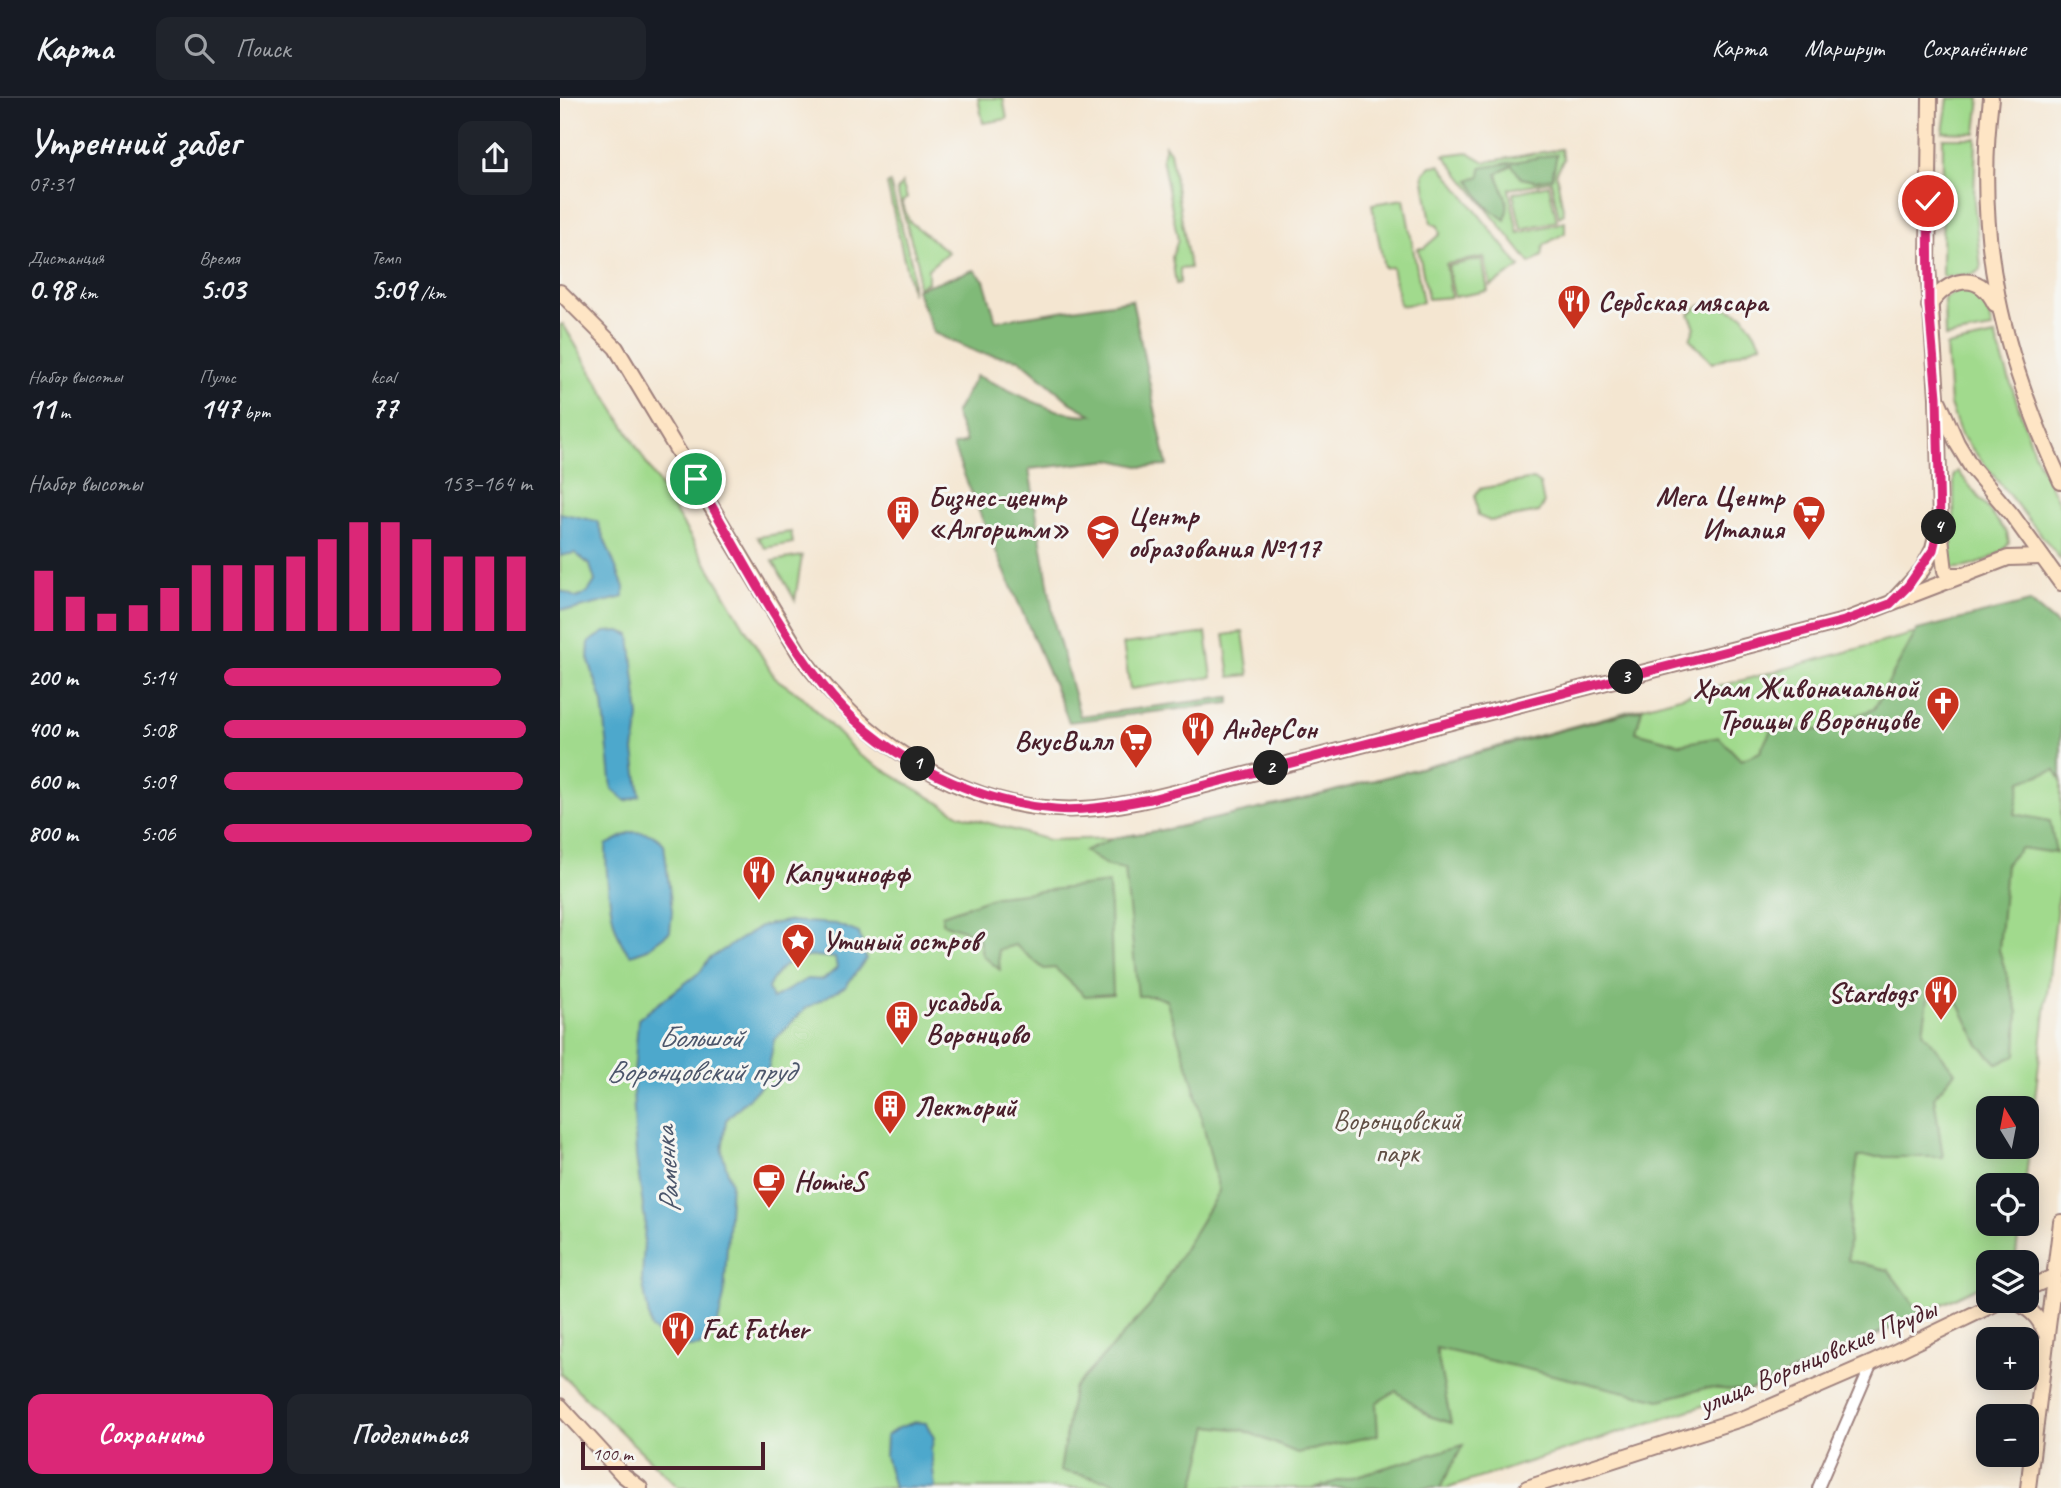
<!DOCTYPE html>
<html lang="ru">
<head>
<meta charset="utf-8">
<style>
	body { margin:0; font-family:Caveat,sans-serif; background:#20242c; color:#f1f3f6; height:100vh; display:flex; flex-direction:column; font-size:26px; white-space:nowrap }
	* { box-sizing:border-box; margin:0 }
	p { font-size:23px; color:#9ea1a6 }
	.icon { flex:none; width:38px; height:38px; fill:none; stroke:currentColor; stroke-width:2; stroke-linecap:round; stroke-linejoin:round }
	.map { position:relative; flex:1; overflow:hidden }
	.details { display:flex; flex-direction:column; background:#171b24; width:560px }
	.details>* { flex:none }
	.needle { width:46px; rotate:350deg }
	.tools { position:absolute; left:1416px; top:998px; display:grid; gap:14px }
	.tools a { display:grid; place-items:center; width:63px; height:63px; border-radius:14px; background:#171b24; box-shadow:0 4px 18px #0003; font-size:35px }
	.scale { position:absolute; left:21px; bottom:18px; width:184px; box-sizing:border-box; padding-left:7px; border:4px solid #4a1f2b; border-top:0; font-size:19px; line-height:24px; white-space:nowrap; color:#4a1f2b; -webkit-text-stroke:5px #f6f6f2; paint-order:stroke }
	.pin { position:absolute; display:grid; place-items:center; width:60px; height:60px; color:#fff; margin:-30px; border:4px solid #fff; border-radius:50%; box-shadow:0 2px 7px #0007 }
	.km { position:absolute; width:35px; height:35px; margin:-18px; border-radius:50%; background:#222; color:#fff; font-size:19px; line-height:35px; text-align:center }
	.round { display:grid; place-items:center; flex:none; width:74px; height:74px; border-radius:14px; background:#20242c }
	.overview { display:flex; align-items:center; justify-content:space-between; height:119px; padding:0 28px }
	h1 { font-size:38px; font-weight:800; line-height:52px }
	.metrics { display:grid; grid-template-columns:repeat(3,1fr); gap:10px; height:119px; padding:7px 28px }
	.metrics div { display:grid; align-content:center }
	.metrics b { font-size:30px; font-weight:800 }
	.metrics small { font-size:19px; font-weight:400 }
	.metrics p { font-size:19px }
	.chart { height:196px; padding:14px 28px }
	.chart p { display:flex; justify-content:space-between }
	.chart svg { width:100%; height:126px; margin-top:7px; stroke:#db2777; stroke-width:6 }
	.button { display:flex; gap:14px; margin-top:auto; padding:14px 28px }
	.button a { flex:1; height:80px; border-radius:14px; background:#db2777; color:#fff; font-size:28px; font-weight:800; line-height:80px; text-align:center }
	.button a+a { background:#20242c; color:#f1f3f6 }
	ul { padding:0 28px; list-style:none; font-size:23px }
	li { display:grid; grid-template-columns:112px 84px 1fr; align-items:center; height:52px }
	li i { height:18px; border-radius:9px; background:#db2777 }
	header { display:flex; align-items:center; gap:42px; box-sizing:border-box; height:98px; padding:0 35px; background:#171b24; border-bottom:2px solid #363941 }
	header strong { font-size:33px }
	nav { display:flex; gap:38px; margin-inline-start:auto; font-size:24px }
	.search { width:490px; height:63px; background:#20242c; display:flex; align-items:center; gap:18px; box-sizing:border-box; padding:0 24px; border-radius:14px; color:#9ea1a6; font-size:26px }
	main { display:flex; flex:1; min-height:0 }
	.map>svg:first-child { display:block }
	.green { fill:#a1da8d; stroke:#767c5c; stroke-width:2; fill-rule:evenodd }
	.forest { fill:#80ba78; stroke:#656c52; stroke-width:2 }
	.water { fill:#4ea8cc; stroke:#4c647c; stroke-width:2; fill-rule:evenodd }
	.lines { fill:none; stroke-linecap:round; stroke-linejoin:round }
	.street-casing { stroke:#9f827e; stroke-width:14 }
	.secondary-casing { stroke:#9f827e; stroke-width:18 }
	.street { stroke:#fff; stroke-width:10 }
	.secondary { stroke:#fee5c5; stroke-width:14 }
	.route-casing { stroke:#fff; stroke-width:14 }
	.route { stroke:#db2777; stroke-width:9 }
	.labels { text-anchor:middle; stroke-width:6; stroke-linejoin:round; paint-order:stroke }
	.poi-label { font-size:28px; font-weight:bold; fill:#4a1f2b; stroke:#f6f6f2; text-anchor:start }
	.park-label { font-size:28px; fill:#604e44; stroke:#f6f6f2 }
	.street-label { font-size:28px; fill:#4a1f2b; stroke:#f6f6f2 }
	.water-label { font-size:30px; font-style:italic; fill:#4c566b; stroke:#f6f6f2 }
</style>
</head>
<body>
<header>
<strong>Карта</strong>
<div class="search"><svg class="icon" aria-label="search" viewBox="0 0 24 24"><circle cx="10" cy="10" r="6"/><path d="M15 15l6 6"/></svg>Поиск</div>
<nav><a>Карта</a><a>Маршрут</a><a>Сохранённые</a></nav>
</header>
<main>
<section class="details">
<div class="overview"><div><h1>Утренний забег</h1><p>07:31</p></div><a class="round"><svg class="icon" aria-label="share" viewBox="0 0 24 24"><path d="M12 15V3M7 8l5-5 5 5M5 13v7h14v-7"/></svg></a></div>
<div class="metrics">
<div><p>Дистанция</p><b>0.98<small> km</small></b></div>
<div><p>Время</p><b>5:03</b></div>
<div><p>Темп</p><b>5:09<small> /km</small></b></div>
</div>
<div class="metrics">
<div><p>Набор высоты</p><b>11<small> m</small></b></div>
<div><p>Пульс</p><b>147<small> bpm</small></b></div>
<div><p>kcal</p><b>77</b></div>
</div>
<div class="chart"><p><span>Набор высоты</span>153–164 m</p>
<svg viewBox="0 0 160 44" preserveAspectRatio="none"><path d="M5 44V23M15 44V32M25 44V38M35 44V35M45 44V29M55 44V21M65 44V21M75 44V21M85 44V18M95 44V12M105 44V6M115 44V6M125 44V12M135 44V18M145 44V18M155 44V18"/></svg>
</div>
<ul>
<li><b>200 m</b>5:14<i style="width:90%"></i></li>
<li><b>400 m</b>5:08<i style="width:98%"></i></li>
<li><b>600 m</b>5:09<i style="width:97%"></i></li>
<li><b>800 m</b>5:06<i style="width:100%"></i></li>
</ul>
<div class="button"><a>Сохранить</a><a>Поделиться</a></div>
</section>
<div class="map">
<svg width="1501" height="1390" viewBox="0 0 1501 1390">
	<rect width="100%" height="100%" fill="#f6f6f2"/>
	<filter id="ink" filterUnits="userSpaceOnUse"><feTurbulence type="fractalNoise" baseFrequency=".0143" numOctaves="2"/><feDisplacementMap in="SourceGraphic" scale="14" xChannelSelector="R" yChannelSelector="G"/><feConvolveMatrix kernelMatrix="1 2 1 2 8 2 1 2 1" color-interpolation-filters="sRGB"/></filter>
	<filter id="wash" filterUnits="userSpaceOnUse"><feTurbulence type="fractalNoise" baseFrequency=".00686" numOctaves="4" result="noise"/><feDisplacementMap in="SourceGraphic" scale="28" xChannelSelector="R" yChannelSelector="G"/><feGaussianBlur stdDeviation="1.57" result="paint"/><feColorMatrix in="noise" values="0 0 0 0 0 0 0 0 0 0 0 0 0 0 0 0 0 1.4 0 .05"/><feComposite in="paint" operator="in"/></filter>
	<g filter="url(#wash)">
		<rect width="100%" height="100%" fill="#f4e6d1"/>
		<!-- green -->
		<g class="green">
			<path d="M 418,0 L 443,0 L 447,21 L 423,25 Z"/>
			<path d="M 1388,0 L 1420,0 L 1416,35 L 1383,34 Z"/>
			<path d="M 1383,40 L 1416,40 L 1414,103 L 1421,171 L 1414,176 L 1383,179 L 1382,176 Z"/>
			<path d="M 605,47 L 610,54 L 630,170 L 620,171 L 620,185 L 616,186 L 612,159 L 618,142 L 602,60 Z"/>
			<path d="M 1001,51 L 1004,61 L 996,75 L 1004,116 L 999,119 L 991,83 L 949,91 L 958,135 L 1005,124 L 1005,135 L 984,147 L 982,158 L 970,165 L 884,57 L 908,54 L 925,64 Z"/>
			<path d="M 880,67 L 960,169 L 931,188 L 924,159 L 886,166 L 891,199 L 868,201 L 858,150 L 864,150 L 880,136 L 878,128 L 871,125 L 863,76 L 871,68 Z"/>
			<path d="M 330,85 L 352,167 L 352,196 L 327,86 Z"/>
			<path d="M 342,85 L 347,100 L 342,104 L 349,123 L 388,154 L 368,171 L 368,184 L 357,189 L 358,166 L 337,93 Z"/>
			<path d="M 989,87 L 997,123 L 961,131 L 953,95 Z"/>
			<path d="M 844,101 L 863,204 L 840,208 L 832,169 L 824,170 L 812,106 Z"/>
			<path d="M 922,161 L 928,193 L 894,199 L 888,168 Z"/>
			<path d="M 1402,189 C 1426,195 1427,209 1432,231 L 1385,239 L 1384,201 Z"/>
			<path d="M 1156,205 L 1183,217 L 1202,246 L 1152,265 L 1130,241 L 1135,229 L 1129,216 L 1139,208 Z"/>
			<path d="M 3,226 L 215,580 L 243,599 L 299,657 L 400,717 L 489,742 L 554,740 L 614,730 L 748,700 L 1470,504 L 1501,530 L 1501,775 L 1465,1087 L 1428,1087 L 1428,1125 L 1460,1125 L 1455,1164 L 1428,1164 L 1428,1184 L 1295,1248 L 1189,1293 L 888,1390 L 119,1390 L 0,1275 L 0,227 ZM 1428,1010 L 1466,1010 L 1466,1048 L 1428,1048 Z"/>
			<path d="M 1435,238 L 1474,355 L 1501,409 L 1501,462 L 1401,337 L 1390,307 L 1386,248 Z"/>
			<path d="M 1398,373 L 1447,435 L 1449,445 C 1440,460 1407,472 1390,470 L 1388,457 L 1394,433 L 1394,377 Z"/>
			<path d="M 973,381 L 980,386 L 984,406 L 979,414 L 930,423 L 918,418 L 915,398 L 919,391 Z"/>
			<path d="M 231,434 L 233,445 L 205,450 L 197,439 Z"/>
			<path d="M 242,458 L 235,502 L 213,463 Z"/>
			<path d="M 683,534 L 689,577 L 670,579 L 664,537 Z"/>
			<path d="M 646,535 L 652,579 L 570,591 L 563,546 Z"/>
		</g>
		<!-- forest -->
		<g class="forest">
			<path d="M 997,56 L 992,80 L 975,83 L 961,80 L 952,67 L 937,76 C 942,94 952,103 945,122 L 926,108 L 909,82 L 920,78 L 921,70 Z"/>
			<path d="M 414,172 L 424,182 L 436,223 L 572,202 L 607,368 L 583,369 L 552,362 L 469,371 L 495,528 L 520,618 L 670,599 L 670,605 L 509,624 C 472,531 428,442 393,348 L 406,344 L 395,316 L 416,278 C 458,293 487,318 533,317 L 511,305 L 459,261 L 419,255 L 374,235 L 356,191 Z"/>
			<path d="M 1470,504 L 1501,530 L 1501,682 L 1495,672 L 1461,683 L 1455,716 L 1490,723 L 1496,755 L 1461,750 L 1446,766 L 1439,852 L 1458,914 L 1456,957 L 1438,966 L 1419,947 L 1388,884 L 1370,888 L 1363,934 L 1395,974 L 1374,999 L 1383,1059 L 1298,1059 L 1290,1114 L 1288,1162 L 1328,1172 L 1361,1216 L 1189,1293 L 1146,1290 L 1100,1302 L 876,1250 L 891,1325 L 869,1318 L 836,1293 L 816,1305 L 818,1337 L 737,1355 L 683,1332 L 649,1328 L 634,1390 L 563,1390 L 551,1383 L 500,1373 L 513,1291 L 590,1208 L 659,1093 L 632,981 L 606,902 L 594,898 L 578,898 L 565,771 L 548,768 L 524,753 L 554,740 L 614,730 L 748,700 L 1082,611 L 1076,634 L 1120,646 L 1159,639 L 1181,662 L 1200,654 L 1211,632 L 1258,632 L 1314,611 L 1357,532 Z"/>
			<path d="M 549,785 L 553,896 L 525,898 L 495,870 L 484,871 L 455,847 L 438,852 L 440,872 L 422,857 L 418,837 L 382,825 L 382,817 L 436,798 Z"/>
			<path d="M 903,1347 L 880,1390 L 754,1390 Z"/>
		</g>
		<!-- water -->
		<g class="water">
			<path d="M 0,415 L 37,423 L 64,489 L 64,499 L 12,512 L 0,511 L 0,492 L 17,500 L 28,494 L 35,483 L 30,467 L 15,455 L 0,458 Z"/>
			<path d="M 60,533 L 70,537 L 79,619 L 74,653 L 80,698 L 66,703 L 52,691 L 43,605 L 28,560 L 29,544 L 45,534 Z"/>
			<path d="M 71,734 C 85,734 94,735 104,746 L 112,813 L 110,834 L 85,852 L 71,857 C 49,839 46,775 46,747 Z"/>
			<path d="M 227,823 L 276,826 L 299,835 L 306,861 L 286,888 L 245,911 L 214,942 L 206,983 L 166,1022 L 162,1054 L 171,1085 L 164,1198 L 157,1230 L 140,1248 L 118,1250 L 91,1231 L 82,1181 L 85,1123 L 76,1059 L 73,991 L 78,921 L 140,874 L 149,861 L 201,828 ZM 254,858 L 275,860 L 277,870 L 263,882 L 247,881 L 212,901 L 208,890 C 218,869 230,861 254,858 Z"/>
			<path d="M 355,1324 L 366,1325 L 374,1340 L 371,1352 L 375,1390 L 334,1390 L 325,1358 L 326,1338 L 338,1330 Z"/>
		</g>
	</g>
	<g filter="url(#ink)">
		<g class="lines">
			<defs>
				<path id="street" d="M 1258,1390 L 1312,1265"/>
				<g id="secondary">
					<path d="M 1431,0 C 1414,143 1442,255 1501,384"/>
					<path d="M 0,194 L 56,250 L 241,558 C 300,638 393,706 497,711 C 544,714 593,700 638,689 L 1284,523 L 1448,460 L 1482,459"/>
					<path d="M 1369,208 C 1387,181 1418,171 1435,206"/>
					<path d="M 1379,304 L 1397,345 L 1412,370 L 1452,417 L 1501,485"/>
					<path d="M 1381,439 L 1385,473 L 1390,477 L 1406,477"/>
					<path d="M 1334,502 L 1362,472 L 1373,451 L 1380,423 L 1377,299 L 1368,168 L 1370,0"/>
					<path d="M 1466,1191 L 1493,1179"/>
					<path d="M 1453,1202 C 1469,1211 1478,1217 1485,1234"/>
					<path d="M 0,1308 L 63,1377 L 80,1390"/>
					<path d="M 967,1390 L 1187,1319 L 1312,1265 L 1443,1202"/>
					<path d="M 1468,1390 L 1501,1124"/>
				</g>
			</defs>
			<!-- street casing -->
			<use href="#street" class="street-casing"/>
			<!-- secondary casing -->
			<use href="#secondary" class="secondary-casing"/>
			<!-- street -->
			<use href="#street" class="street"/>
			<!-- secondary -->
			<use href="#secondary" class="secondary"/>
		</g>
	</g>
	<g class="lines" filter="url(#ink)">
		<defs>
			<path id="route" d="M 136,381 C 177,449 213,523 262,586 C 315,655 409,704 495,711 C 526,714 561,706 591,701 L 1284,523 L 1330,506 L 1348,488 L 1373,452 L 1380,423 L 1377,299 L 1369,208 L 1368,103"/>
		</defs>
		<!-- route casing -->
		<use href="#route" class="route-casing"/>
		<!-- route -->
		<use href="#route" class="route"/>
	</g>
	<!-- icons -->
	<defs>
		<symbol id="restaurant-pin" viewBox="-11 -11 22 30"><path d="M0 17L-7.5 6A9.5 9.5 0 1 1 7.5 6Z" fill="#c8321e" stroke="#f6f6f2"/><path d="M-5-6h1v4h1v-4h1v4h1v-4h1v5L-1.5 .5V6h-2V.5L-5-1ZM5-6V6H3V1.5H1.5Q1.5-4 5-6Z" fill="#fff"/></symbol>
		<symbol id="building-pin" viewBox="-11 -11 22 30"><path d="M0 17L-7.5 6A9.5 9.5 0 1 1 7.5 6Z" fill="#c8321e" stroke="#f6f6f2"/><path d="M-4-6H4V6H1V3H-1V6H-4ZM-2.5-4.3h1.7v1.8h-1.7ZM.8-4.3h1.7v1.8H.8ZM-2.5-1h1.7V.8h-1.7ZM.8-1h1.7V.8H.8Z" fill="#fff"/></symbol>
		<symbol id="supermarket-pin" viewBox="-11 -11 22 30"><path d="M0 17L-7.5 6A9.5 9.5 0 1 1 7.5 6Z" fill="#c8321e" stroke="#f6f6f2"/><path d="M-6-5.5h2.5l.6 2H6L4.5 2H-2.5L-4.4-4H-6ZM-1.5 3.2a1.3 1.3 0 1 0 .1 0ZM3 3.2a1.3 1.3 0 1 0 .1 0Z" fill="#fff"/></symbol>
		<symbol id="school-pin" viewBox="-11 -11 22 30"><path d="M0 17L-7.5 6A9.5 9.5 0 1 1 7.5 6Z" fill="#c8321e" stroke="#f6f6f2"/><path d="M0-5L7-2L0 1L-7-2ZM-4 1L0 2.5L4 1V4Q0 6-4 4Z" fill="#fff"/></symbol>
		<symbol id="church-pin" viewBox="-11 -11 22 30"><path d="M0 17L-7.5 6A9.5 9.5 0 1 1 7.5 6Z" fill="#c8321e" stroke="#f6f6f2"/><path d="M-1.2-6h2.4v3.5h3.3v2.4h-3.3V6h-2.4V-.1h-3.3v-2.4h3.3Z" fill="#fff"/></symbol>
		<symbol id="sight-pin" viewBox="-11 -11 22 30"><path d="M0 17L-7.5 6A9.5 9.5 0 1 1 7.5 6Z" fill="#c8321e" stroke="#f6f6f2"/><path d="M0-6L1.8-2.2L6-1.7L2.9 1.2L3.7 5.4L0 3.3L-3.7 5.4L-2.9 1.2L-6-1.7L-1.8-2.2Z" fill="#fff"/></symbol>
		<symbol id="cafe-pin" viewBox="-11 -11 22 30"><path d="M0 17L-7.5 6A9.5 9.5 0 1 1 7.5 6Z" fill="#c8321e" stroke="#f6f6f2"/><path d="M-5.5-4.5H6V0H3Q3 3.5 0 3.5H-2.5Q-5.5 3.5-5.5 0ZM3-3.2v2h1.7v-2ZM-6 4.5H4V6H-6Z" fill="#fff"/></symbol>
	</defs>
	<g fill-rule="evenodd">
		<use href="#restaurant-pin" x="995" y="184" width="38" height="52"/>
		<use href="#building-pin" x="324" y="395" width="38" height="52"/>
		<use href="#supermarket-pin" x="1230" y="395" width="38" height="52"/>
		<use href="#school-pin" x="524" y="414" width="38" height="52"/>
		<use href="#church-pin" x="1364" y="586" width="38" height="52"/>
		<use href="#restaurant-pin" x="619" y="611" width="38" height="52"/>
		<use href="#supermarket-pin" x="557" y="623" width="38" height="52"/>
		<use href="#restaurant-pin" x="180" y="755" width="38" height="52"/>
		<use href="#sight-pin" x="219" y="823" width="38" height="52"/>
		<use href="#restaurant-pin" x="1362" y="875" width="38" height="52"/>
		<use href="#building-pin" x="323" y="900" width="38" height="52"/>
		<use href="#building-pin" x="311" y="989" width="38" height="52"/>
		<use href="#cafe-pin" x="190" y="1063" width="38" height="52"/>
		<use href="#restaurant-pin" x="99" y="1211" width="38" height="52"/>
	</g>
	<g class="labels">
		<!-- poi labels -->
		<g class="poi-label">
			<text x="1038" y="213">Сербская мясара</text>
			<text x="368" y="408">Бизнес-центр<tspan x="368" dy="32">«Алгоритм»</tspan></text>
			<text x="1224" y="408" text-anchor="end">Мега Центр<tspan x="1224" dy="32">Италия</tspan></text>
			<text x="568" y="427">Центр<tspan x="568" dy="32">образования №117</tspan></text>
			<text x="1358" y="599" text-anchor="end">Храм Живоначальной<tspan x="1358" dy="32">Троицы в Воронцове</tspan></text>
			<text x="662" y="640">АндерСон</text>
			<text x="552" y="652" text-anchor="end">ВкусВилл</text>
			<text x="224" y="784">Капучинофф</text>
			<text x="262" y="852">Утиный остров</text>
			<text x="1356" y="904" text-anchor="end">Stardogs</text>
			<text x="366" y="913">усадьба<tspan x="366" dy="32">Воронцово</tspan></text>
			<text x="354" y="1018">Лекторий</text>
			<text x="234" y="1092">HomieS</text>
			<text x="142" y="1240">Fat Father</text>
		</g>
		<!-- park labels -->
		<g class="park-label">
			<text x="837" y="1032">Воронцовский<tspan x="837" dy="32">парк</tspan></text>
		</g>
		<!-- street labels -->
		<g class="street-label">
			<text transform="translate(1257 1258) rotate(-23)" y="10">улица Воронцовские Пруды</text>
		</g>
		<!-- water labels -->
		<g class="water-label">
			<text x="140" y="949">Большой<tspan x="140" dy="34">Воронцовский пруд</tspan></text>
			<text transform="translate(107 1072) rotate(-94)" y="10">Раменка</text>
		</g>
	</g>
</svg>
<div class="tools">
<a><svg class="needle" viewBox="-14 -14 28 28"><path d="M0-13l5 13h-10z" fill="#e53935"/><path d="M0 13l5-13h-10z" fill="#9ea1a6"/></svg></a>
<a><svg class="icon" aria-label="locate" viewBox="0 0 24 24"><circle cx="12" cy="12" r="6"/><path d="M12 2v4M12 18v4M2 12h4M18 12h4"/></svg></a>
<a><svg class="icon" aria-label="layers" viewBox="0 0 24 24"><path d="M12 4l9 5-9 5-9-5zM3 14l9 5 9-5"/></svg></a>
<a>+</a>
<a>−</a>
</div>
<div class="scale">100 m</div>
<div class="pin" style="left:136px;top:381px;background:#1e9e55"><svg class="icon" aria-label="arrive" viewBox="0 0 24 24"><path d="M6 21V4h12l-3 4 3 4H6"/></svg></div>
<div class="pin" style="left:1368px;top:103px;background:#d93025"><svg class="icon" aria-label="check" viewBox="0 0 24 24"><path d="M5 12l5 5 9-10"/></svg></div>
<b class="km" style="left:358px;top:666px">1</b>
<b class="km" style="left:711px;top:670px">2</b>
<b class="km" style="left:1066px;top:579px">3</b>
<b class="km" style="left:1379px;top:429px">4</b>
</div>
</main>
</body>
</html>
